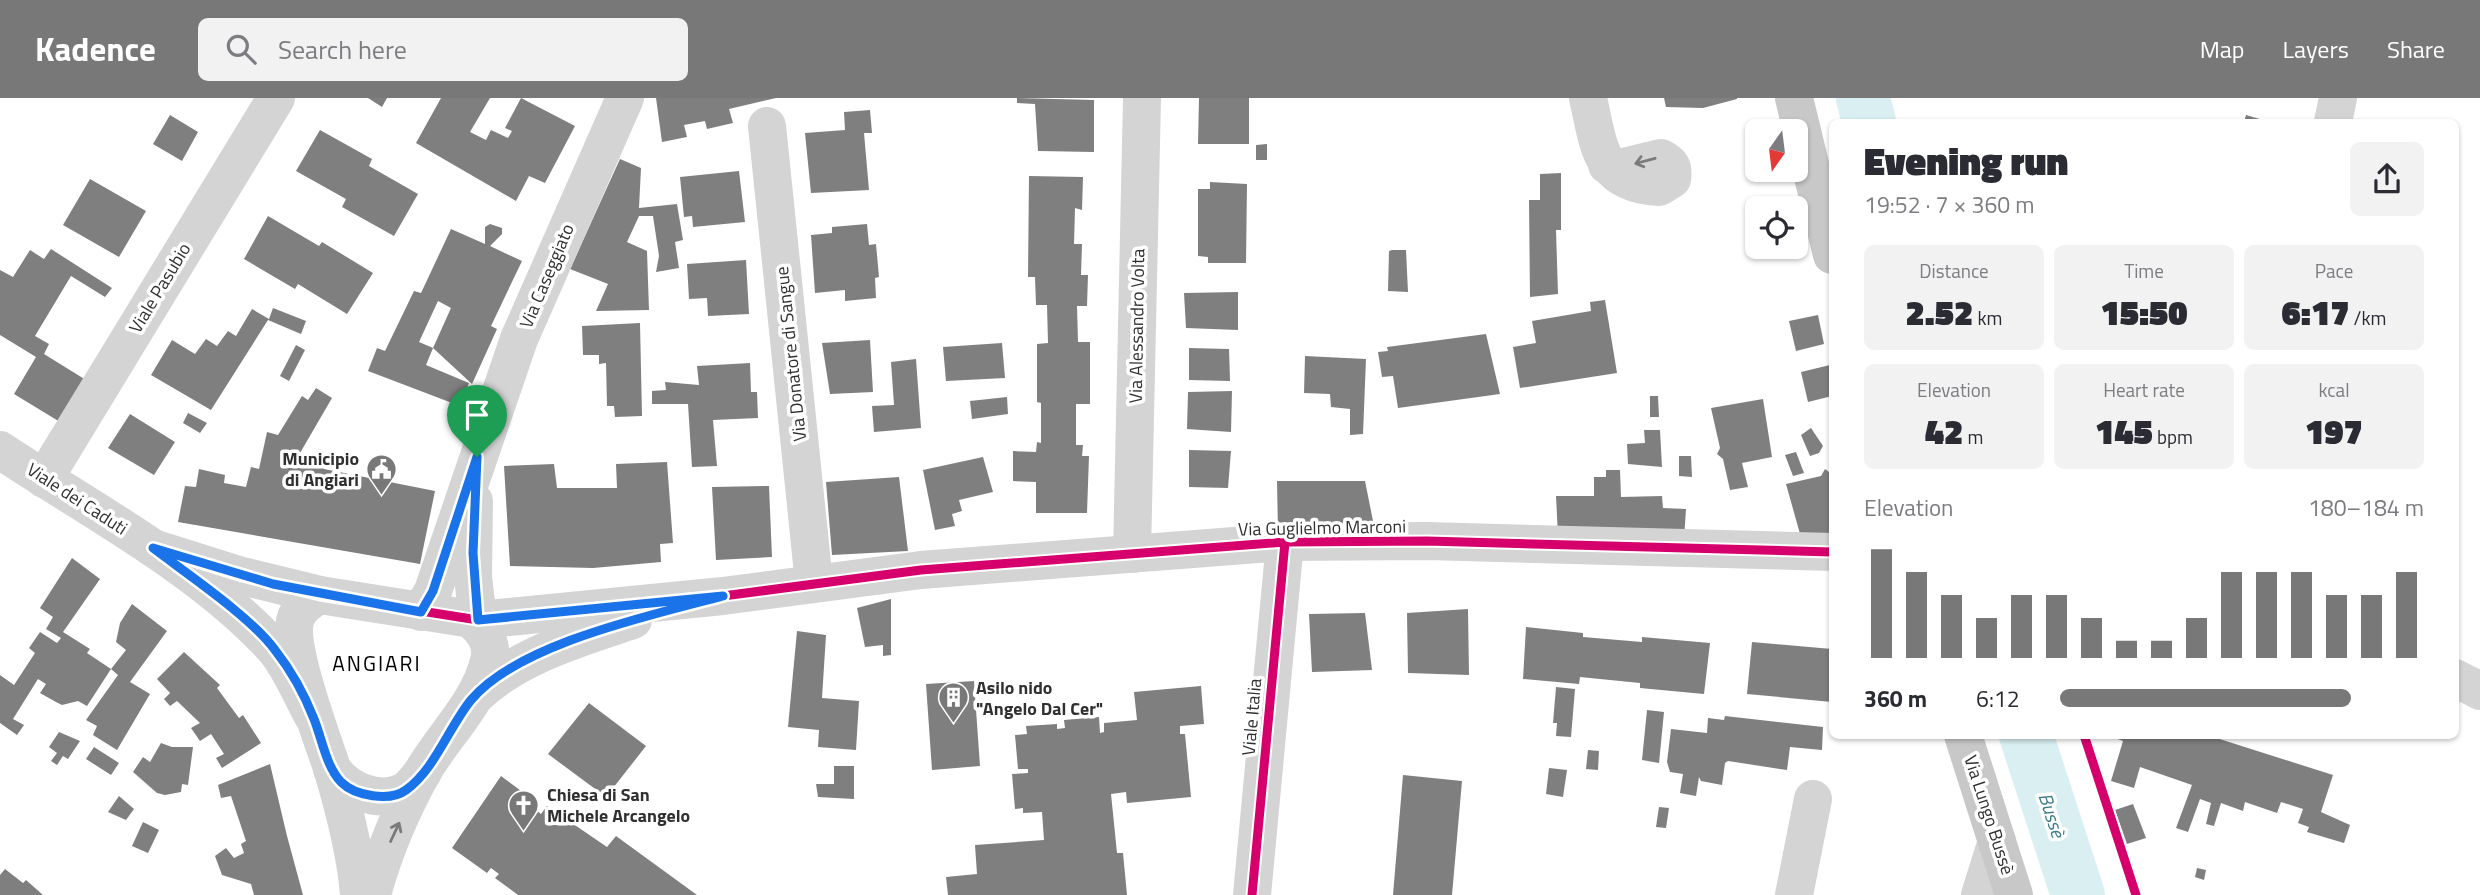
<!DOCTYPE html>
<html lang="en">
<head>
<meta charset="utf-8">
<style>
	body { margin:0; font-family:"Titillium Web",sans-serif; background:#f2f2f3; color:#2b2b33; height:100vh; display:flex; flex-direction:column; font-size:26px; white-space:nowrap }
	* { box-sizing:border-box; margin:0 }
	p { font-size:23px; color:#7c7c81 }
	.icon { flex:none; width:38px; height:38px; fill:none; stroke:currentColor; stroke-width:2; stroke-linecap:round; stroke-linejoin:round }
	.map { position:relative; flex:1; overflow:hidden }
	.sheet { position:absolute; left:1829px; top:21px; width:630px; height:620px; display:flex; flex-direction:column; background:#fff; border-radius:10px; box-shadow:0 2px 5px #0004 }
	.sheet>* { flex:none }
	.needle { width:46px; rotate:194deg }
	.buttons { position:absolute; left:1745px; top:21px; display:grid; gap:14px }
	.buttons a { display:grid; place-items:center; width:63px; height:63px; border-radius:10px; background:#fff; box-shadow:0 2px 5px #0004; font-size:35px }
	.pin { position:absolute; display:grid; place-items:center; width:60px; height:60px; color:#fff; margin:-72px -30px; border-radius:50% 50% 50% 0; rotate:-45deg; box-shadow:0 0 7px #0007 }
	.pin .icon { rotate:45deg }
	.round { display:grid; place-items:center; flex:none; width:74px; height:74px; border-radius:10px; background:#f2f2f3 }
	.headline { display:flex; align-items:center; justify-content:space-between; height:119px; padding:0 35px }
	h1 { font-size:38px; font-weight:800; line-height:52px }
	.figures { display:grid; grid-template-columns:repeat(3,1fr); gap:10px; height:119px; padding:7px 35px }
	.figures div { display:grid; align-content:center; border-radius:10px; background:#f2f2f3; text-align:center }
	.figures b { font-size:35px; font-weight:800 }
	.figures small { font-size:19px; font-weight:400 }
	.figures p { font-size:19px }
	.chart { height:196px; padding:14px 35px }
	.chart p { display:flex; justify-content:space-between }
	.chart svg { width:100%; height:126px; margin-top:7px; stroke:#787878; stroke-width:6 }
	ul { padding:0 35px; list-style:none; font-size:23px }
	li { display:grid; grid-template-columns:112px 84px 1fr; align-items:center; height:52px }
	li i { height:18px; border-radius:9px; background:#787878 }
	header { display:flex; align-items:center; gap:42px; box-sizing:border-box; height:98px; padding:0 35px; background:#787878; color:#fff }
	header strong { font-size:33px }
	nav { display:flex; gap:38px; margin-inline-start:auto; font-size:24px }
	.search { width:490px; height:63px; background:#f2f2f3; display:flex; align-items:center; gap:18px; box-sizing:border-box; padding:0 24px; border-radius:10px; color:#7c7c81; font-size:26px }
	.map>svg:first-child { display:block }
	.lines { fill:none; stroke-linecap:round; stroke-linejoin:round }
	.river { stroke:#daeff2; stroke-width:54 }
	.building { fill:#7f7f7f; fill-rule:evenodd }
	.minor { stroke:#d4d4d4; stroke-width:38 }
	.major { stroke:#c8c8c8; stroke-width:38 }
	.cycleway-casing { stroke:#fff; stroke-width:13 }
	.cycleway { stroke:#d6006c; stroke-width:9 }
	.oneway { stroke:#7a7a7a }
	.route-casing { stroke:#fff; stroke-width:14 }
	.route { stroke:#1a73e8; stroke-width:9 }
	.labels { text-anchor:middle; stroke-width:7; stroke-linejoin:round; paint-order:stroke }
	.street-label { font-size:18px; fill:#303030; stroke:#fff }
	.poi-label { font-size:18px; font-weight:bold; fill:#303030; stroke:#fff; text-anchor:start }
	.water-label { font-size:19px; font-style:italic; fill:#397b87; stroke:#fff }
	.quarter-label { font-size:21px; letter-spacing:2px; fill:#000; stroke:#fff }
</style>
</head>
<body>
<header>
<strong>Kadence</strong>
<div class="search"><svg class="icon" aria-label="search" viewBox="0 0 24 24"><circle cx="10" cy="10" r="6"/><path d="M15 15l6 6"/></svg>Search here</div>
<nav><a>Map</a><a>Layers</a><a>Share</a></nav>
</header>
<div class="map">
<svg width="2480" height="797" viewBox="0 0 2480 797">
	<rect width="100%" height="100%" fill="#fff"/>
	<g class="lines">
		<!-- river -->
		<g class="river">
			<path d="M 1863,0 L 1869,24"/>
			<path d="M 2026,637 L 2078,797"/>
		</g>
	</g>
	<!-- building -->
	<g class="building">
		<path d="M 368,0 L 387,0 L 382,9 Z"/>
		<path d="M 441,0 L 490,0 L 470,34 L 486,42 L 491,32 L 508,40 L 512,33 L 505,30 L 521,0 L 575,28 L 545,85 L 529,78 L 516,103 L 416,45 Z"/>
		<path d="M 656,0 L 776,0 L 729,11 L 733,25 L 707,31 L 705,23 L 684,27 L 687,39 L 662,44 Z"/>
		<path d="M 1017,0 L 1094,2 L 1094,54 L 1038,53 L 1035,6 L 1017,5 Z"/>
		<path d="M 1199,0 L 1249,0 L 1249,46 L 1198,46 Z"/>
		<path d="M 1664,0 L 1737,0 L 1737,1 L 1703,10 L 1666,9 Z"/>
		<path d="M 870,12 L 872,35 L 864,35 L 869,92 L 811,95 L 805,35 L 845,32 L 844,14 Z"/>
		<path d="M 170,17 L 198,34 L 182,63 L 153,46 Z"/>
		<path d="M 2246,17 L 2270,24 L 2244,24 Z"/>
		<path d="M 320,32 L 372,61 L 369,68 L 418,96 L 394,138 L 342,109 L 346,101 L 296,73 Z"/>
		<path d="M 1267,46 L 1267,62 L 1256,62 L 1256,47 Z"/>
		<path d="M 620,61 L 641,70 L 639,110 L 677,106 L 683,142 L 675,144 L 679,170 L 656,174 L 659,158 L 653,118 L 639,118 L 627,144 L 647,153 L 649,212 L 596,213 L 608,186 L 570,171 Z"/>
		<path d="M 739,73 L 745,124 L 693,129 L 692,118 L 684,119 L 680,79 Z"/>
		<path d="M 1561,75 L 1561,132 L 1556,132 L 1558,196 L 1530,199 L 1529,102 L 1540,102 L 1540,76 Z"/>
		<path d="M 1029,78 L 1083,79 L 1082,112 L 1075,110 L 1074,146 L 1082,146 L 1081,177 L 1088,177 L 1087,208 L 1077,208 L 1078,244 L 1090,244 L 1090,306 L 1076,306 L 1076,347 L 1083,347 L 1082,358 L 1089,358 L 1087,415 L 1036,415 L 1036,384 L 1013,383 L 1013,353 L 1036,354 L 1037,344 L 1041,345 L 1041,305 L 1037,304 L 1037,246 L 1048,245 L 1047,207 L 1036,207 L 1035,179 L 1028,179 Z"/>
		<path d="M 90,81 L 146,113 L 119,159 L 63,127 Z"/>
		<path d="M 1210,84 L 1247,86 L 1246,165 L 1208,165 L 1208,159 L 1198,158 L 1198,91 L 1210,91 Z"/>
		<path d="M 268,118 L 319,148 L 322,144 L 373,175 L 347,216 L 298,186 L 295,191 L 244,161 Z"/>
		<path d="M 490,126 L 502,130 L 502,136 L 490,148 L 522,163 L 491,228 L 497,231 L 472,286 L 433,250 L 426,267 L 469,285 L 460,308 L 368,273 L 377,250 L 385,253 L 414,193 L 421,195 L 451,131 L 485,146 L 485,129 ZM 438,203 L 451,210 L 433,250 L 419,244 Z"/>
		<path d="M 867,126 L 869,147 L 876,146 L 879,179 L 875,180 L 876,200 L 845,203 L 845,192 L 815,195 L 811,137 L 832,135 L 832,129 Z"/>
		<path d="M 51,151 L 112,190 L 105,199 L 71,178 L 35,238 L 49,246 L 44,256 L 86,282 L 60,324 L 14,296 L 36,259 L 0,237 L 0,172 L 13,179 L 30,152 L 44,161 Z"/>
		<path d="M 1392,152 L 1406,152 L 1408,194 L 1388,193 L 1389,153 Z"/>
		<path d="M 746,162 L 749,216 L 708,218 L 707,200 L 689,201 L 687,166 Z"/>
		<path d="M 1238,194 L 1238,232 L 1186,230 L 1184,195 Z"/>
		<path d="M 1605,202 L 1617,275 L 1520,290 L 1513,249 L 1536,245 L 1532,223 L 1591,213 L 1590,204 Z"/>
		<path d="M 273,210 L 306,223 L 301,236 L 268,222 L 211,312 L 151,277 L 172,242 L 195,256 L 206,241 L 217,248 L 228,233 L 236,238 L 252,211 L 269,221 Z"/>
		<path d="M 1818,217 L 1824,246 L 1796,253 L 1789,223 Z"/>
		<path d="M 640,225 L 642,318 L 615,319 L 614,308 L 607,308 L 606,265 L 599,266 L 599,257 L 583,257 L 582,228 Z"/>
		<path d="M 1486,236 L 1500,296 L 1398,310 L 1393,278 L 1382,279 L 1378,254 L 1388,253 L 1387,249 Z"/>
		<path d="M 870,242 L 873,294 L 830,296 L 822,245 Z"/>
		<path d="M 1002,245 L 1005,280 L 946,283 L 943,249 Z"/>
		<path d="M 296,247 L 305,252 L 289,283 L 280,278 Z"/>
		<path d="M 1189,250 L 1229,251 L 1230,283 L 1189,282 Z"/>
		<path d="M 1305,258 L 1366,261 L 1363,336 L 1350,337 L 1350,311 L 1331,309 L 1330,296 L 1304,295 Z"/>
		<path d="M 916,261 L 921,330 L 874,334 L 872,308 L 894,307 L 891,264 Z"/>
		<path d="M 750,265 L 751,294 L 757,294 L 758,320 L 713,322 L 717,368 L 692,369 L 688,306 L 652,306 L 652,293 L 666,292 L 665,284 L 699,287 L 697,268 Z"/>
		<path d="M 1830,267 L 1832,298 L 1808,304 L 1801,274 Z"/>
		<path d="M 316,290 L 332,300 L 300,355 L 324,371 L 435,393 L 420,466 L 178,424 L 185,388 L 196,389 L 199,371 L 225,377 L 224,385 L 246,389 L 251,369 L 259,371 L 267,334 L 278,337 L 302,298 L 308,302 Z"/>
		<path d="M 1232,293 L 1231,334 L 1187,331 L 1188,294 Z"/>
		<path d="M 1650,298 L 1658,298 L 1659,319 L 1650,319 Z"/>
		<path d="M 1007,299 L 1008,316 L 972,321 L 970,303 Z"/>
		<path d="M 1763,301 L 1772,359 L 1742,365 L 1748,389 L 1730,392 L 1723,361 L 1717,356 L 1720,350 L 1711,310 Z"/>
		<path d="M 188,315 L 207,325 L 200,335 L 183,325 Z"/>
		<path d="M 130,316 L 175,344 L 154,377 L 108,350 Z"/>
		<path d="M 1811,330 L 1823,348 L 1819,355 L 1810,358 L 1801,337 Z"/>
		<path d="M 1644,332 L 1660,332 L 1662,369 L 1628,366 L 1627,346 L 1645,345 Z"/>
		<path d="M 1189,352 L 1231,353 L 1228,390 L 1189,389 Z"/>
		<path d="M 1796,354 L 1804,375 L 1793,378 L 1785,357 Z"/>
		<path d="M 1679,358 L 1691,358 L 1692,379 L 1679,378 Z"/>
		<path d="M 983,359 L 993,394 L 959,402 L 962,413 L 952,416 L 955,428 L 935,432 L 923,372 Z"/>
		<path d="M 667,364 L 673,445 L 660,446 L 661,464 L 593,470 L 510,468 L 504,368 L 554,366 L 557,390 L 617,390 L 616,366 Z"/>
		<path d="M 1825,371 L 1832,376 L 1832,446 L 1802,443 L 1786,386 L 1821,378 Z"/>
		<path d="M 1606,372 L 1620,372 L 1621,399 L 1662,398 L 1663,410 L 1686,411 L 1684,442 L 1558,438 L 1556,398 L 1594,398 L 1594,379 L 1606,379 Z"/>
		<path d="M 899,379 L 908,453 L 832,457 L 826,384 Z"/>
		<path d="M 1277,383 L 1365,383 L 1374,428 L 1278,435 Z"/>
		<path d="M 769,388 L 772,459 L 716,462 L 712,389 Z"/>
		<path d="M 72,460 L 100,481 L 63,534 L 90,551 L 87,555 L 111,571 L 87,608 L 78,603 L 62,607 L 56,604 L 40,595 L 46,586 L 38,581 L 13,621 L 24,627 L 17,637 L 0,625 L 0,577 L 14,587 L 35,555 L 29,550 L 40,534 L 57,545 L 61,540 L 46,531 L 53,519 L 40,510 Z"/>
		<path d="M 891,501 L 891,557 L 883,558 L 883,547 L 865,549 L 857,510 Z"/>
		<path d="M 132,506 L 167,533 L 130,584 L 150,596 L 117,652 L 93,637 L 97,628 L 86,622 L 118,577 L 111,571 L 126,552 L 116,544 L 120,525 Z"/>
		<path d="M 1468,511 L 1469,577 L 1408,575 L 1407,515 Z"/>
		<path d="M 1365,515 L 1372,572 L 1312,574 L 1309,516 Z"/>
		<path d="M 1526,529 L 1583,535 L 1583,539 L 1642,544 L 1642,539 L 1710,545 L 1704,596 L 1640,590 L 1640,585 L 1580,579 L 1579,586 L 1523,581 Z"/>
		<path d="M 797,533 L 826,537 L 822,600 L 859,603 L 856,652 L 818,649 L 819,632 L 788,629 Z"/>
		<path d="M 1752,544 L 1832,551 L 1832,604 L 1747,596 Z"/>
		<path d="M 184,554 L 220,587 L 217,590 L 239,620 L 243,617 L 261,645 L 222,670 L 216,660 L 224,656 L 211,636 L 200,643 L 191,630 L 200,625 L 177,603 L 170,608 L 164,601 L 170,595 L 157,581 Z"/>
		<path d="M 974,583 L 980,668 L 932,672 L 926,586 Z"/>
		<path d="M 1201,588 L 1204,626 L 1180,628 L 1180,636 L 1185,636 L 1191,699 L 1127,705 L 1126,694 L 1111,696 L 1117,755 L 1123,755 L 1127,797 L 948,797 L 946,779 L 977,776 L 975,747 L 1044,742 L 1042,714 L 1023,715 L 1023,710 L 1015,711 L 1012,676 L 1028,675 L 1028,671 L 1018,671 L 1015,637 L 1027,636 L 1026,628 L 1057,626 L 1057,631 L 1065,630 L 1064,622 L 1099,619 L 1100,635 L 1104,634 L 1104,625 L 1137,622 L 1134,594 Z"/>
		<path d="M 1556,589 L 1575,591 L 1571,639 L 1556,638 L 1557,625 L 1553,625 Z"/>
		<path d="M 589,605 L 646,648 L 606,699 L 548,656 Z"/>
		<path d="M 1647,612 L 1664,614 L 1659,665 L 1642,662 Z"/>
		<path d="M 1725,618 L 1823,629 L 1822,652 L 1790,649 L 1787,672 L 1728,663 L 1725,665 L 1722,687 L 1701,683 L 1699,679 L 1696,698 L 1680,695 L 1683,676 L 1670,674 L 1667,664 L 1671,631 L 1707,635 L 1708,620 L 1724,622 Z"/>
		<path d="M 59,634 L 80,643 L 68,661 L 63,658 L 57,667 L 51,663 L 57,655 L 49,649 Z"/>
		<path d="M 2107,637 L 2207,637 L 2333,677 L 2321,714 L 2350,727 L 2344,745 L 2307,734 L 2309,729 L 2298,725 L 2303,711 L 2281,704 L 2277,715 L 2245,704 L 2243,713 L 2221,705 L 2214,728 L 2206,726 L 2211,705 L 2200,701 L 2188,734 L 2176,730 L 2192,687 L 2140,669 L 2134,690 L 2111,683 L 2123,643 Z"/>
		<path d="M 161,645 L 172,649 L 193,649 L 188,687 L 182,686 L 181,694 L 165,697 L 157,695 L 133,674 L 143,659 L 150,664 Z"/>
		<path d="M 94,649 L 119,665 L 111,677 L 86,661 Z"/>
		<path d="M 1588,652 L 1599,653 L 1598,672 L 1586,671 Z"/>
		<path d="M 270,666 L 287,738 L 303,797 L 254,797 L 251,786 L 222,777 L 215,758 L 226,750 L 234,760 L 244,755 L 241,746 L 246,743 L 231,698 L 221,700 L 218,687 Z"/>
		<path d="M 834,668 L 854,668 L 854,701 L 818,699 L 816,686 L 834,686 Z"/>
		<path d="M 1549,670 L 1567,672 L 1563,699 L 1546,696 Z"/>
		<path d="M 1403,677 L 1462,683 L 1452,797 L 1393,797 Z"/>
		<path d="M 501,678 L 532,701 L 528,706 L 541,716 L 547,708 L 607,749 L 616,738 L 697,797 L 518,797 L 495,780 L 499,776 L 491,770 L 487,775 L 452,750 Z"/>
		<path d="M 119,698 L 134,711 L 126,722 L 108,714 Z"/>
		<path d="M 2133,706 L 2146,740 L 2127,746 L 2115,712 Z"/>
		<path d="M 1659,709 L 1669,710 L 1666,730 L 1656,729 Z"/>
		<path d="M 143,724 L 159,732 L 148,755 L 132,748 Z"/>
		<path d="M 2197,770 L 2206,772 L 2204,782 L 2195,779 Z"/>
		<path d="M 5,771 L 23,785 L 26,782 L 43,797 L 0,797 L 0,777 Z"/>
	</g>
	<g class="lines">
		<!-- minor -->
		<g class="minor">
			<path d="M 1588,0 C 1599,48 1599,86 1659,89 L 1672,81 C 1674,69 1671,65 1661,60 L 1619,70 L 1607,67"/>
			<path d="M 2333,24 L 2338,0"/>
			<path d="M 767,28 L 814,485"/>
			<path d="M 0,352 C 89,411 201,470 273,549 C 290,568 301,597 313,618"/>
			<path d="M 44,381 L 276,0"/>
			<path d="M 153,450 L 242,478 L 320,497 L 478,522 L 723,498 L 921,472 L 1285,444 L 1427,443 L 1832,454"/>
			<path d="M 1132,456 L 1142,0"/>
			<path d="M 320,497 C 308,503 298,510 295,523 C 288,551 322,640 332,670 C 344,710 356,755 359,797"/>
			<path d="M 421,514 L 433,493 L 519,241 L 625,0"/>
			<path d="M 2455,580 L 2480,593"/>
			<path d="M 474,599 C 516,558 579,540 633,522"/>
			<path d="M 332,671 C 347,692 377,706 403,694 C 411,690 417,680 423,674"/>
			<path d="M 372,797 C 383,755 402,711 423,673 C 444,637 479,605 489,563 C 493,548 486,535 475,525 L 478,522 L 473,479 L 474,403"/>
			<path d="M 1252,797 L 1285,444"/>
			<path d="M 1794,797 L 1813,701"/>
			<path d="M 1980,797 L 1997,743"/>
		</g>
		<!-- major -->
		<g class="major">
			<path d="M 1794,0 L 1832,157"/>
			<path d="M 1963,637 L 2014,797"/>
		</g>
		<defs>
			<g id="cycleway">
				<path d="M 153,450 L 242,478 L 320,497 L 478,522 L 723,498 L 921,472 L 1285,444 L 1427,443 L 1832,454"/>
				<path d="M 2084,637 L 2136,797"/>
				<path d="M 1252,797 L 1285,444"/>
			</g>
		</defs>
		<!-- cycleway casing -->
		<use href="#cycleway" class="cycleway-casing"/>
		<!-- cycleway -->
		<use href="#cycleway" class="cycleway"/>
	</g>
	<!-- one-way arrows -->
	<defs><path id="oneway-shaft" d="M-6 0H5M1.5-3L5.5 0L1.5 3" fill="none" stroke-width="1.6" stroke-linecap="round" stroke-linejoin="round" transform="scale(1.75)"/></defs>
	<g class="oneway">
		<use href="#oneway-shaft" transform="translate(1645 63) rotate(165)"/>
		<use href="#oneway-shaft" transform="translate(395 734) rotate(-65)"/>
	</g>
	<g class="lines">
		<defs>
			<path id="route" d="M 477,359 L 473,455 L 478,522 L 723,498 C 653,517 519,545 471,602 C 449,629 435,671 406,692 C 390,704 355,698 341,684 C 326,668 322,641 314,621 C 305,598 290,571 275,552 C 251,519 187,476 153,450 L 273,486 L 421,514 L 433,493 Z"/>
		</defs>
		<!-- route casing -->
		<use href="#route" class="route-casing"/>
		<!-- route -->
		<use href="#route" class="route"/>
	</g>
	<!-- icons -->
	<defs>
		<symbol id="civic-pin" viewBox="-11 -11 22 30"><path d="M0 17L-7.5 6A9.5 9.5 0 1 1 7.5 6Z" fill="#787878" stroke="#fff"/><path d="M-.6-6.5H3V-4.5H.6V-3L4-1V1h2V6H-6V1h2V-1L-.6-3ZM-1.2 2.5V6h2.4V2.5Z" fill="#fff"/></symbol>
		<symbol id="building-pin" viewBox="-11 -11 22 30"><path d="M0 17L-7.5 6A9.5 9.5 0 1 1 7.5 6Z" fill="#787878" stroke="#fff"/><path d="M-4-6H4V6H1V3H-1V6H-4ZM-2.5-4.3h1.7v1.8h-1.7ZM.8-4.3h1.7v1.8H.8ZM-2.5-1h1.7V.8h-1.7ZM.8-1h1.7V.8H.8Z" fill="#fff"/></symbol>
		<symbol id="church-pin" viewBox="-11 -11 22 30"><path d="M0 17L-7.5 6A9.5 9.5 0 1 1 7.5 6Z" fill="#787878" stroke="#fff"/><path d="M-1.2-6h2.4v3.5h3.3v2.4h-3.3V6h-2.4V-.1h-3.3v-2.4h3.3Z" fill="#fff"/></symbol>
	</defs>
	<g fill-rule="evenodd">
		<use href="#civic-pin" x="364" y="354" width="35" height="47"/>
		<use href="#building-pin" x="936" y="582" width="35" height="47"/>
		<use href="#church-pin" x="506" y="690" width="35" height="47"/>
	</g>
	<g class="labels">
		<!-- street labels -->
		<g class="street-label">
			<text transform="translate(547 178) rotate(-67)" y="6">Via Caseggiato</text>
			<text transform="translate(160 190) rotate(-59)" y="6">Viale Pasubio</text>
			<text transform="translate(1137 228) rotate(-89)" y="6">Via Alessandro Volta</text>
			<text transform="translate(791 256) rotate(-96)" y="6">Via Donatore di Sangue</text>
			<text transform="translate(77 401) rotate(33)" y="6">Viale dei Caduti</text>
			<text transform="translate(1322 430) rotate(-1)" y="6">Via Guglielmo Marconi</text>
			<text transform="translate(1252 619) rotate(-85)" y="6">Viale Italia</text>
			<text transform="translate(1989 717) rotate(72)" y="6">Via Lungo Bussè</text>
		</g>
		<!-- poi labels -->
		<g class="poi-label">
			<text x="359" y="367" text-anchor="end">Municipio<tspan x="359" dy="21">di Angiari</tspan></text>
			<text x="976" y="596">Asilo nido<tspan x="976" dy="21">"Angelo Dal Cer"</tspan></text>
			<text x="547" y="703">Chiesa di San<tspan x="547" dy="21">Michele Arcangelo</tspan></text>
		</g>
		<!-- water labels -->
		<g class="water-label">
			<text transform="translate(2052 717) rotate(72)" y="7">Bussè</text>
		</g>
		<!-- quarter labels -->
		<g class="quarter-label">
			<text x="377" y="573">ANGIARI</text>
		</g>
	</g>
</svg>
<div class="buttons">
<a><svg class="needle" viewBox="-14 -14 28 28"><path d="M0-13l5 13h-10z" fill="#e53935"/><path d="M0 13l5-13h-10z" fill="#7c7c81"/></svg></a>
<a><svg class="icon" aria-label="locate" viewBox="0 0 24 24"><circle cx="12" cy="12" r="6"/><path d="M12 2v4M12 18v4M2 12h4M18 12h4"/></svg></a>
</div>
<div class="pin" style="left:477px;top:359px;background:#1e9e55"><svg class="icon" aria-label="arrive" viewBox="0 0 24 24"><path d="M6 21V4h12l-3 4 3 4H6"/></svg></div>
<section class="sheet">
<div class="headline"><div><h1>Evening run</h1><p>19:52 · 7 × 360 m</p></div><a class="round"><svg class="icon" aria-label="share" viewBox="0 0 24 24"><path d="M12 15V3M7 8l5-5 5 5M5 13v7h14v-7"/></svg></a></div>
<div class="figures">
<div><p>Distance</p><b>2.52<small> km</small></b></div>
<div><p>Time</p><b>15:50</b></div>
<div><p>Pace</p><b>6:17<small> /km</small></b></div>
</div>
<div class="figures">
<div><p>Elevation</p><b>42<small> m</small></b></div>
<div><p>Heart rate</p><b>145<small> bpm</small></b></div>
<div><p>kcal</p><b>197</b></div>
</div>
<div class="chart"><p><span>Elevation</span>180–184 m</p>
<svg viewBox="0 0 160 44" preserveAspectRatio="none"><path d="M5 44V6M15 44V14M25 44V22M35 44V30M45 44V22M55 44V22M65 44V30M75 44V38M85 44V38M95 44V30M105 44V14M115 44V14M125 44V14M135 44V22M145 44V22M155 44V14"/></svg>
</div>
<ul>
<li><b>360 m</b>6:12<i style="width:80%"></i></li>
</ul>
</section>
</div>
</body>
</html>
